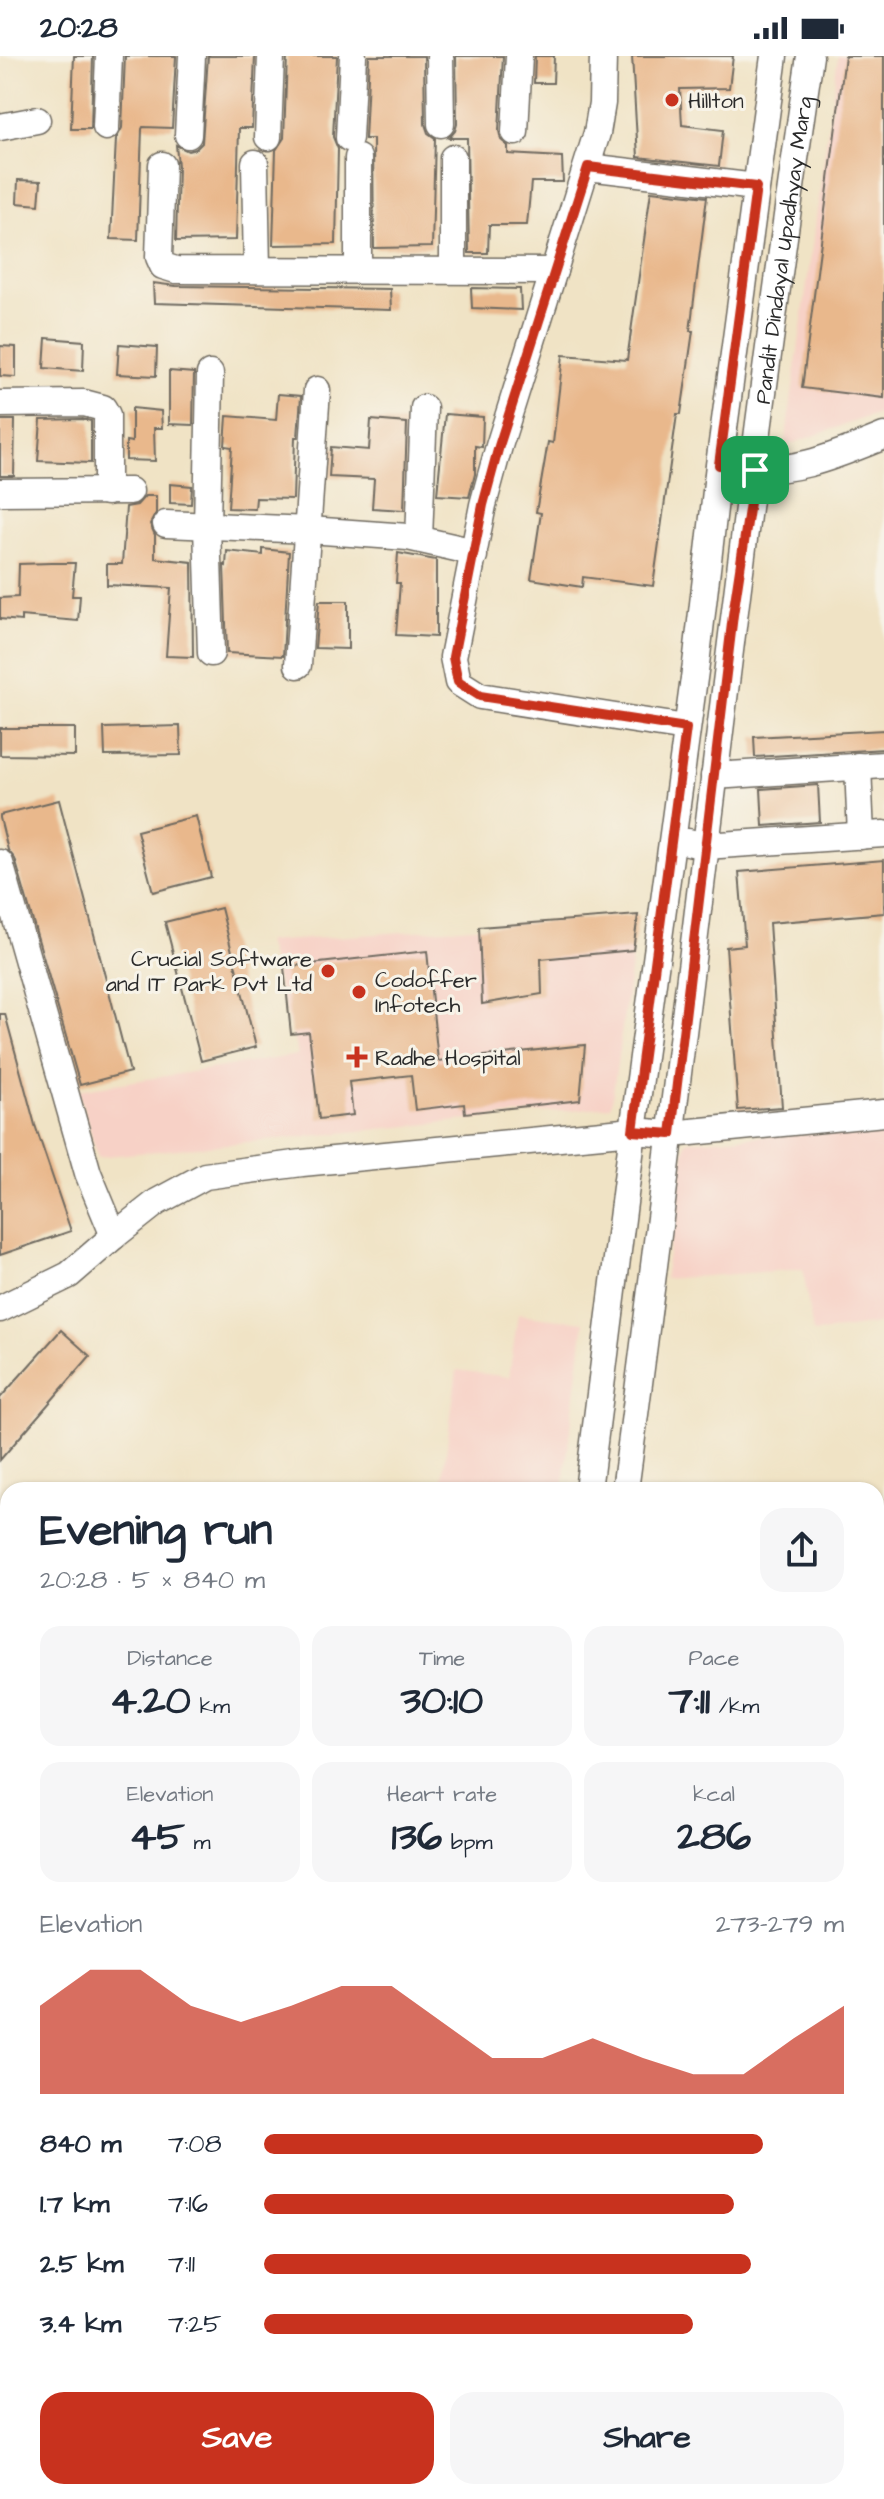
<!DOCTYPE html>
<html lang="en">
<head>
<meta charset="utf-8">
<style>
	body { margin:0; font-family:"Architects Daughter",sans-serif; background:#f6f6f7; color:#1f2937; height:100vh; display:flex; flex-direction:column; font-size:30px; white-space:nowrap }
	* { box-sizing:border-box; margin:0 }
	p { font-size:26px; color:#747a83 }
	.icon { flex:none; width:44px; height:44px; fill:none; stroke:currentColor; stroke-width:2; stroke-linecap:round; stroke-linejoin:round }
	.map { position:relative; flex:1; overflow:hidden }
	.side { position:absolute; left:0px; top:1426px; width:884px; height:1018px; display:flex; flex-direction:column; background:#fff; border-radius:24px 24px 0 0; box-shadow:0 2px 6px #0004 }
	.side>* { flex:none }
	.pin { position:absolute; display:grid; place-items:center; width:68px; height:68px; color:#fff; margin:-34px; border-radius:16px; box-shadow:0 4px 12px #0006 }
	.round { display:grid; place-items:center; flex:none; width:84px; height:84px; border-radius:24px; background:#f6f6f7 }
	.overview { display:flex; align-items:center; justify-content:space-between; height:136px; padding:0 40px }
	h1 { font-size:44px; font-weight:700; line-height:60px }
	.stats { display:grid; grid-template-columns:repeat(3,1fr); gap:12px; height:136px; padding:8px 40px }
	.stats div { display:grid; align-content:center; border-radius:20px; background:#f6f6f7; text-align:center }
	.stats b { font-size:40px; font-weight:700 }
	.stats small { font-size:22px; font-weight:400 }
	.stats p { font-size:22px }
	.chart { height:224px; padding:16px 40px }
	.chart p { display:flex; justify-content:space-between }
	.chart svg { width:100%; height:144px; margin-top:8px; fill:#c8321e; opacity:.7 }
	.primary-button { display:flex; gap:16px; margin-top:auto; padding:16px 40px }
	.primary-button a { flex:1; height:92px; border-radius:24px; background:#c8321e; color:#fff; font-size:32px; font-weight:700; line-height:92px; text-align:center }
	.primary-button a+a { background:#f6f6f7; color:#1f2937 }
	ul { padding:0 40px; list-style:none; font-size:26px }
	li { display:grid; grid-template-columns:128px 96px 1fr; align-items:center; height:60px }
	li i { height:20px; border-radius:10px; background:#c8321e }
	.status { display:flex; justify-content:space-between; align-items:center; height:56px; padding:0 40px; background:#fff; direction:ltr }
	.status svg { height:22px; fill:currentColor }
	.map>svg:first-child { display:block }
	.built { fill:#f7d1c6 }
	.lines { fill:none; stroke-linecap:round; stroke-linejoin:round }
	.stream { stroke:#5bb8d9; stroke-width:6 }
	.building { fill:#e9b88c }
	.minor-casing { stroke:#706b61; stroke-width:29 }
	.minor { stroke:#fff; stroke-width:26 }
	.route-casing { stroke:#fff; stroke-width:16 }
	.route { stroke:#c8321e; stroke-width:10 }
	.poi-dot { fill:#c8321e; stroke:#f7f3e8; stroke-width:3 }
	.labels { text-anchor:middle; stroke-width:6; stroke-linejoin:round; paint-order:stroke }
	.poi-label { font-size:22px; fill:#2b2b2b; stroke:#f7f3e8; text-anchor:start }
	.street-label { font-size:22px; fill:#2b2b2b; stroke:#f7f3e8 }
</style>
</head>
<body>
<div class="status"><b>20:28</b><svg viewBox="0 0 49 12"><path d="M0 12V9h3v3zM5 12V6h3v6zM10 12V3h3v9zM15 12V0h3v12zM26 1h20v11H26zM47 4h2v5h-2z"/></svg></div>
<div class="map">
<svg width="884" height="2443" viewBox="0 0 884 2443">
	<rect width="100%" height="100%" fill="#f7f3e8"/>
	<filter id="ink" filterUnits="userSpaceOnUse"><feTurbulence type="fractalNoise" baseFrequency=".0125" numOctaves="2"/><feDisplacementMap in="SourceGraphic" scale="16" xChannelSelector="R" yChannelSelector="G"/><feConvolveMatrix kernelMatrix="1 2 1 2 8 2 1 2 1" color-interpolation-filters="sRGB"/></filter>
	<filter id="wash" filterUnits="userSpaceOnUse"><feTurbulence type="fractalNoise" baseFrequency=".006" numOctaves="4" result="noise"/><feDisplacementMap in="SourceGraphic" scale="32" xChannelSelector="R" yChannelSelector="G"/><feGaussianBlur stdDeviation="1.8" result="paint"/><feColorMatrix in="noise" values="0 0 0 0 0 0 0 0 0 0 0 0 0 0 0 0 0 1.4 0 .05"/><feComposite in="paint" operator="in"/></filter>
	<g filter="url(#wash)">
		<rect width="100%" height="100%" fill="#f0e3c5"/>
		<!-- built -->
		<g class="built">
			<path d="M 838,0 L 884,0 L 884,355 L 785,390 Z"/>
			<path d="M 638,859 L 611,1050 L 98,1101 L 78,1034 L 298,999 L 266,886 Z"/>
			<path d="M 884,1072 L 884,1267 L 813,1277 L 803,1213 L 664,1223 L 686,1085 Z"/>
			<path d="M 518,1258 L 584,1266 L 563,1434 L 441,1434 L 457,1314 L 509,1321 Z"/>
			<rect x="424" y="2436" width="61" height="7"/>
		</g>
		<g class="lines">
			<!-- stream -->
			<g class="stream">
				<path d="M 0,2019 L 8,2042"/>
				<path d="M 140,2436 L 143,2443"/>
			</g>
		</g>
		<g id="blocks">
			<!-- building -->
			<g class="building">
				<path d="M 74,0 L 93,0 L 91,73 L 71,73 Z"/>
				<path d="M 125,0 L 176,0 L 172,72 L 143,71 L 142,73 L 138,184 L 111,183 L 116,83 L 122,72 Z"/>
				<path d="M 208,0 L 255,0 L 252,72 L 239,72 L 236,184 L 176,185 L 178,110 L 176,89 L 188,95 L 196,93 L 202,87 Z"/>
				<path d="M 287,0 L 337,0 L 333,81 L 338,93 L 336,188 L 273,189 L 276,94 L 284,82 Z"/>
				<path d="M 369,0 L 424,0 L 425,68 L 428,77 L 435,82 L 432,191 L 374,192 L 373,83 L 365,83 Z"/>
				<path d="M 456,0 L 503,0 L 499,75 L 501,84 L 508,90 L 508,98 L 562,101 L 563,126 L 531,126 L 527,169 L 489,169 L 488,197 L 469,197 L 467,82 L 449,82 L 455,75 L 457,68 Z"/>
				<path d="M 535,0 L 554,0 L 553,27 L 534,27 Z"/>
				<path d="M 632,0 L 733,0 L 729,32 L 680,33 L 682,69 L 723,74 L 719,110 L 638,101 Z"/>
				<path d="M 845,0 L 884,0 L 884,342 L 802,332 Z"/>
				<path d="M 18,124 L 41,125 L 39,149 L 17,147 Z"/>
				<path d="M 651,135 L 707,141 L 690,275 L 693,275 L 681,358 L 677,358 L 653,530 L 583,521 L 582,531 L 531,523 L 541,457 L 536,456 L 548,386 L 553,387 L 563,299 L 627,304 Z"/>
				<path d="M 153,227 L 176,230 L 390,233 L 391,254 L 154,247 Z"/>
				<path d="M 471,232 L 520,233 L 521,254 L 472,252 Z"/>
				<path d="M 46,282 L 84,285 L 83,315 L 44,312 Z"/>
				<path d="M 119,288 L 157,291 L 156,320 L 117,318 Z"/>
				<path d="M 0,290 L 16,291 L 16,321 L 0,320 Z"/>
				<path d="M 169,315 L 194,317 L 193,369 L 169,368 Z"/>
				<path d="M 278,338 L 301,340 L 298,381 L 295,381 L 293,443 L 256,442 L 255,453 L 228,452 L 232,391 L 225,390 L 227,360 L 276,364 Z"/>
				<path d="M 132,352 L 161,355 L 162,372 L 154,372 L 155,405 L 126,404 L 126,385 L 132,386 Z"/>
				<path d="M 445,358 L 483,361 L 482,391 L 475,390 L 475,418 L 469,441 L 437,439 Z"/>
				<path d="M 82,363 L 91,365 L 91,407 L 38,405 L 41,364 Z"/>
				<path d="M 0,364 L 15,364 L 14,420 L 0,420 Z"/>
				<path d="M 371,364 L 407,367 L 404,454 L 372,452 L 374,423 L 329,421 L 331,391 L 369,394 Z"/>
				<path d="M 170,428 L 192,430 L 191,448 L 170,447 Z"/>
				<path d="M 145,440 L 156,440 L 156,457 L 150,468 L 155,479 L 155,502 L 192,506 L 193,601 L 166,600 L 171,532 L 107,529 L 107,508 L 122,508 L 126,451 L 137,449 Z"/>
				<path d="M 263,493 L 289,496 L 283,600 L 227,597 L 224,509 L 226,510 L 227,495 L 263,499 Z"/>
				<path d="M 398,497 L 436,504 L 436,581 L 396,579 L 400,527 L 396,527 Z"/>
				<path d="M 51,507 L 75,507 L 72,540 L 80,540 L 78,565 L 21,560 L 21,565 L 0,563 L 0,542 L 18,541 L 19,508 Z"/>
				<path d="M 319,545 L 348,545 L 348,593 L 315,592 Z"/>
				<path d="M 180,670 L 181,699 L 105,700 L 104,672 Z"/>
				<path d="M 0,672 L 75,672 L 75,700 L 0,699 Z"/>
				<path d="M 884,674 L 884,693 L 755,701 L 754,681 Z"/>
				<path d="M 818,729 L 820,766 L 763,770 L 761,733 Z"/>
				<path d="M 59,744 L 130,1016 L 80,1029 L 15,803 L 8,794 L 0,762 L 0,759 Z"/>
				<path d="M 196,760 L 211,821 L 153,836 L 137,775 Z"/>
				<path d="M 884,804 L 884,857 L 769,867 L 782,1051 L 738,1054 L 726,891 L 745,889 L 739,816 Z"/>
				<path d="M 221,852 L 256,991 L 201,1005 L 165,866 Z"/>
				<path d="M 638,859 L 633,894 L 541,903 L 542,938 L 482,948 L 479,871 Z"/>
				<path d="M 427,895 L 438,1005 L 585,989 L 580,1044 L 465,1057 L 464,1048 L 415,1054 L 411,1019 L 349,1026 L 353,1059 L 319,1063 L 309,976 L 291,978 L 284,911 Z"/>
				<path d="M 0,958 L 5,958 L 35,1069 L 71,1175 L 0,1199 Z"/>
				<path d="M 61,1274 L 90,1300 L 0,1404 L 0,1342 Z"/>
			</g>
		</g>
	</g>
	<g filter="url(#ink)">
		<use href="#blocks" fill-opacity="0" stroke="#706b61" stroke-width="2"/>
		<g class="lines">
			<defs>
				<g id="minor">
					<path d="M 440,0 L 441,68"/>
					<path d="M 603,0 L 602,47 L 597,77 L 499,390 L 483,449 L 453,601 L 458,626 L 480,640 L 686,672"/>
					<path d="M 0,71 L 37,64"/>
					<path d="M 106,71 L 109,0"/>
					<path d="M 515,76 L 519,0"/>
					<path d="M 188,79 L 192,0"/>
					<path d="M 268,81 L 271,0"/>
					<path d="M 349,82 L 353,0"/>
					<path d="M 358,102 L 358,214"/>
					<path d="M 255,107 L 257,214"/>
					<path d="M 162,109 L 159,201 L 163,210 L 176,214 L 554,215"/>
					<path d="M 588,111 L 756,131"/>
					<path d="M 453,214 L 453,102"/>
					<path d="M 210,318 L 207,471 L 211,597"/>
					<path d="M 0,348 L 84,347 L 103,352 L 107,359 L 107,436"/>
					<path d="M 738,412 C 790,420 837,399 884,380"/>
					<path d="M 0,436 L 130,435"/>
					<path d="M 166,468 L 309,474 L 408,481 L 461,493 L 474,500"/>
					<path d="M 419,483 L 424,352"/>
					<path d="M 298,609 L 317,334"/>
					<path d="M 858,710 L 861,780"/>
					<path d="M 714,720 L 884,709"/>
					<path d="M 688,786 L 705,790 L 884,778"/>
					<path d="M 0,807 L 88,1117 L 114,1180 L 157,1146 L 205,1120 L 302,1107 L 633,1075 L 671,1078 L 884,1057"/>
					<path d="M 0,1253 L 69,1219 L 114,1180"/>
					<path d="M 588,1434 L 633,1075 L 697,600 L 719,409 L 774,0"/>
					<path id="s1" d="M 625,1434 C 689,956 739,477 810,0"/>
					<path d="M 876,1786 L 884,1786"/>
					<path d="M 876,1811 L 884,1810"/>
					<path d="M 0,1846 L 8,1845"/>
					<path d="M 876,1902 L 884,1902"/>
					<path d="M 876,2134 L 884,2133"/>
					<path d="M 500,2443 L 501,2436"/>
					<path d="M 538,2443 L 539,2436"/>
				</g>
			</defs>
			<!-- minor casing -->
			<use href="#minor" class="minor-casing"/>
			<!-- minor -->
			<use href="#minor" class="minor"/>
		</g>
	</g>
	<g class="lines" filter="url(#ink)">
		<defs>
			<path id="route" d="M 588,111 L 756,131 L 719,409 L 755,414 L 733,559 L 671,1078 L 633,1075 L 686,672 L 480,640 L 458,626 L 453,601 L 483,449 L 499,390 Z"/>
		</defs>
		<!-- route casing -->
		<use href="#route" class="route-casing"/>
		<!-- route -->
		<use href="#route" class="route"/>
	</g>
	<!-- markers -->
	<g class="poi-dot">
		<circle cx="672" cy="44" r="8"/>
		<circle cx="328" cy="915" r="8"/>
		<circle cx="359" cy="936" r="8"/>
		<path d="M353 989h8v8h8v8h-8v8h-8v-8h-8v-8h8z"/>
	</g>
	<g class="labels">
		<!-- poi labels -->
		<g class="poi-label">
			<text x="688" y="52">Hillton</text>
			<text x="312" y="910" text-anchor="end">Crucial Software<tspan x="312" dy="25">and IT Park Pvt Ltd</tspan></text>
			<text x="375" y="931">Codoffer<tspan x="375" dy="25">Infotech</tspan></text>
			<text x="375" y="1009">Radhe Hospital</text>
		</g>
		<!-- street labels -->
		<g class="street-label">
			<text dy="8" stroke="none"><textPath href="#s1" startOffset="1250">Pandit Dindayal Upadhyay Marg</textPath></text>
		</g>
	</g>
</svg>
<div class="pin" style="left:755px;top:414px;background:#1e9e55"><svg class="icon" aria-label="arrive" viewBox="0 0 24 24"><path d="M6 21V4h12l-3 4 3 4H6"/></svg></div>
<section class="side">
<div class="overview"><div><h1>Evening run</h1><p>20:28 · 5 × 840 m</p></div><a class="round"><svg class="icon" aria-label="share" viewBox="0 0 24 24"><path d="M12 15V3M7 8l5-5 5 5M5 13v7h14v-7"/></svg></a></div>
<div class="stats">
<div><p>Distance</p><b>4.20<small> km</small></b></div>
<div><p>Time</p><b>30:10</b></div>
<div><p>Pace</p><b>7:11<small> /km</small></b></div>
</div>
<div class="stats">
<div><p>Elevation</p><b>45<small> m</small></b></div>
<div><p>Heart rate</p><b>136<small> bpm</small></b></div>
<div><p>kcal</p><b>286</b></div>
</div>
<div class="chart"><p><span>Elevation</span>273–279 m</p>
<svg viewBox="0 0 160 44" preserveAspectRatio="none"><path d="M0 44V17L10 6L20 6L30 17L40 22L50 17L60 11L70 11L80 22L90 33L100 33L110 27L120 33L130 38L140 38L150 27L160 17V44z"/></svg>
</div>
<ul>
<li><b>840 m</b>7:08<i style="width:86%"></i></li>
<li><b>1.7 km</b>7:16<i style="width:81%"></i></li>
<li><b>2.5 km</b>7:11<i style="width:84%"></i></li>
<li><b>3.4 km</b>7:25<i style="width:74%"></i></li>
</ul>
<div class="primary-button"><a>Save</a><a>Share</a></div>
</section>
</div>
</body>
</html>
